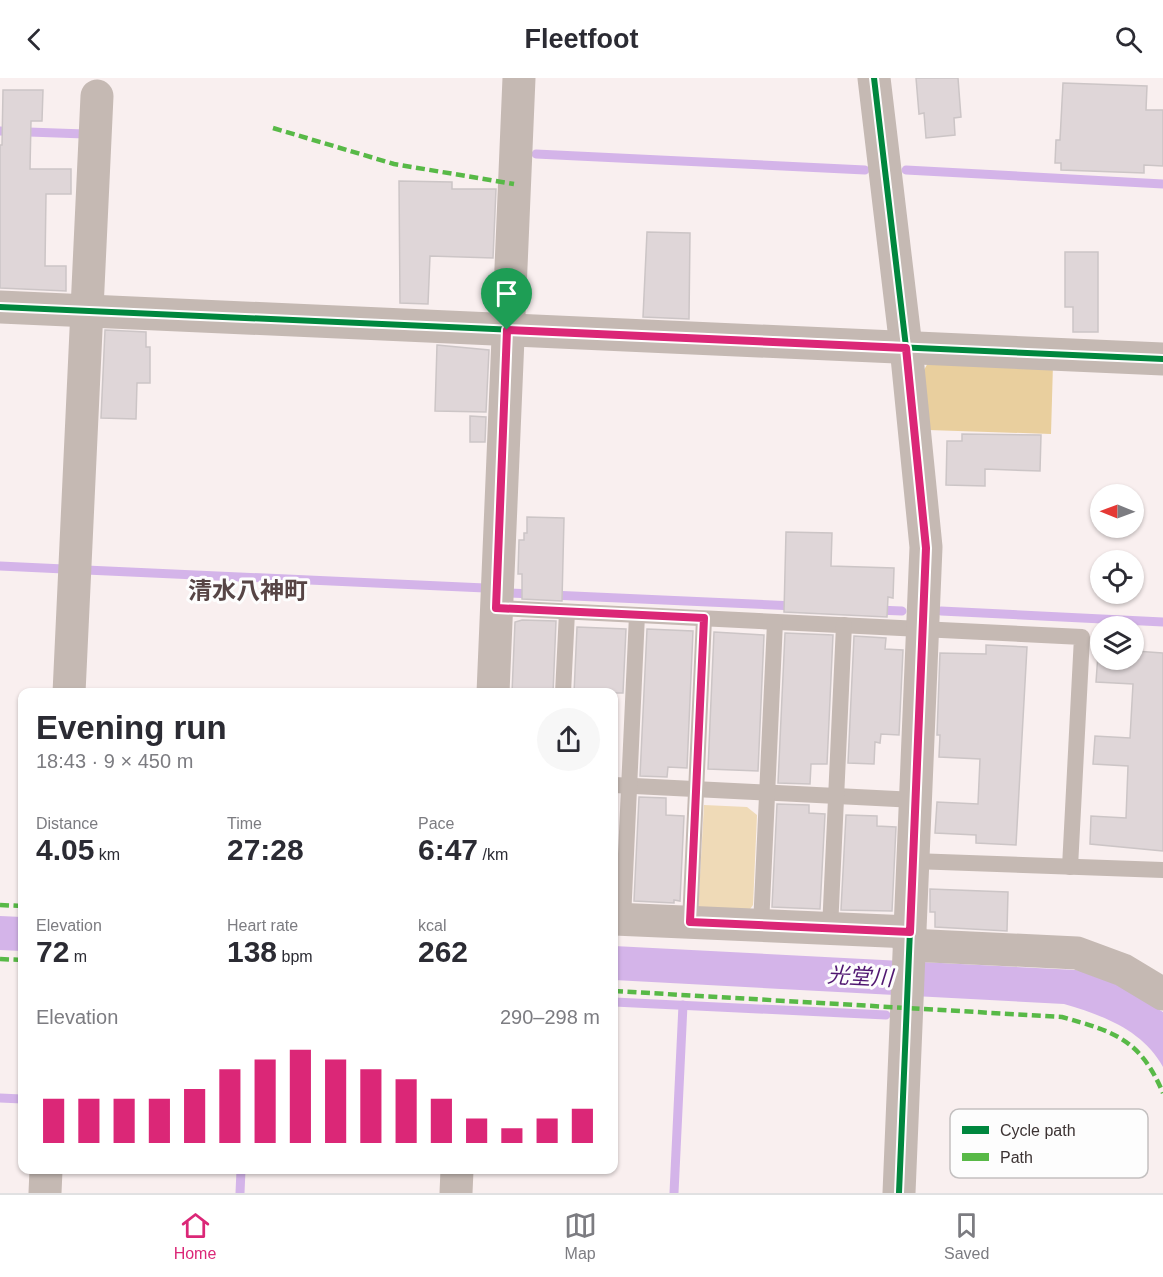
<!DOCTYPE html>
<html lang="en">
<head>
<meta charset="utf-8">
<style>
	body { margin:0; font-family:Arial,"Noto Sans JP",sans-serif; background:#f7f7f7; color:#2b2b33; height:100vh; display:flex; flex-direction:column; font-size:22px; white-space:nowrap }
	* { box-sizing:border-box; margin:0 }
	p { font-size:20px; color:#7c7c81 }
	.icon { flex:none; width:33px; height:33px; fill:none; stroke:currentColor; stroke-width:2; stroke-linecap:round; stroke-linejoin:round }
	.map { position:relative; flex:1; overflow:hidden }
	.side { position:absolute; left:18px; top:610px; width:600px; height:486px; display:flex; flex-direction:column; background:#fff; border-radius:12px; box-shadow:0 2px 4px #0004 }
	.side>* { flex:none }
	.needle { width:39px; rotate:271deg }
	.tools { position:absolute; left:1090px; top:406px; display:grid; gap:12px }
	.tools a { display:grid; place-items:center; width:54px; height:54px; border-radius:50%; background:#fff; box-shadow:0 2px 4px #0004; font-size:30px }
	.pin { position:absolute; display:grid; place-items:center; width:51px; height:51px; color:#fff; margin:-62px -26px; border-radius:50% 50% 50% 0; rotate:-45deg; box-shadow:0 0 6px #0007 }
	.pin .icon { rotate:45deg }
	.round { display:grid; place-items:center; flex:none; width:63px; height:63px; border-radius:32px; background:#f7f7f7 }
	.summary { display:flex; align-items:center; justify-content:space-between; height:102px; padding:0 18px }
	h1 { font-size:33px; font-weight:600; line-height:45px }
	.stats { display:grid; grid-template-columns:repeat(3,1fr); gap:9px; height:102px; padding:6px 18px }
	.stats div { display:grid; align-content:center }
	.stats b { font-size:30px; font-weight:600 }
	.stats small { font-size:16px; font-weight:400 }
	.stats p { font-size:16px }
	.chart { height:168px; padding:12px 18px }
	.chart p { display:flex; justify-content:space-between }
	.chart svg { width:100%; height:108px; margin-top:6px; stroke:#db2777; stroke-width:6 }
	header { display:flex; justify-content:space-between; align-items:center; height:78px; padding:0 18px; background:#fff; font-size:27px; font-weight:600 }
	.dock { display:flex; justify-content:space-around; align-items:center; height:84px; border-top:2px solid #e1e1e2; background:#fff; font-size:16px; color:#7c7c81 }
	.dock a { display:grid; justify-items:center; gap:3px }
	.dock .on { color:#db2777 }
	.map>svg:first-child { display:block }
	.green { fill:#efdab7 }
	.forest { fill:#e9cf9e }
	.water { fill:#d4b4e9 }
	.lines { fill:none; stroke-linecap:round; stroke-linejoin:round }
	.stream { stroke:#d4b4e9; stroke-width:9 }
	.building { fill:#dfd6d8; stroke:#ccc5c6; stroke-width:1.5 }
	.service { stroke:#c5b9b3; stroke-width:16 }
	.minor { stroke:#c5b9b3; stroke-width:33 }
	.quiet { stroke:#58b947; stroke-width:4.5; stroke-dasharray:9 4.5; stroke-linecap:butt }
	.cycleway-casing { stroke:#fdfdfd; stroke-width:10 }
	.cycleway { stroke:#00873e; stroke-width:6 }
	.route-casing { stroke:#fff; stroke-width:12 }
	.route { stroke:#db2777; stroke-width:8 }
	.labels { text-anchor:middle; stroke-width:6; stroke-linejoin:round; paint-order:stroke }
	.water-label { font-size:22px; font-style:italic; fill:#501771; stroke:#fdfdfd }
	.quarter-label { font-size:24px; font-weight:bold; fill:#574545; stroke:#fdfdfd }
	.key { fill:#fdfdfd; stroke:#c3c0c0; stroke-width:1.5 }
	.key-label { font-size:16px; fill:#3c3333 }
</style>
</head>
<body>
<header><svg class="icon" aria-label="back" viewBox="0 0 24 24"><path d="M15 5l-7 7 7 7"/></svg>Fleetfoot<svg class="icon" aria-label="search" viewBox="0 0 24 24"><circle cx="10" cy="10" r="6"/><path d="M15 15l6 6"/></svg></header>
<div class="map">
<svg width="1163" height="1115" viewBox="0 0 1163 1115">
	<rect width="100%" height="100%" fill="#f9efef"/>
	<!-- green -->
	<path class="green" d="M 704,727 L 747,729 L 757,737 L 753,827 L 745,838 L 698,834 Z"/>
	<!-- forest -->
	<path class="forest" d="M 930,281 L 1053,286 L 1051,356 L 928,352 L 924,292 Z"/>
	<!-- water -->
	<g class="water">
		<path d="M 0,838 L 22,839 L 22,873 L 0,872 Z"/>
		<path d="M 614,868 L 1076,892 L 1100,897 L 1163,934 L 1163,989 C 1143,952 1102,937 1064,926 L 614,902 Z"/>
	</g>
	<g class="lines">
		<!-- stream -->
		<g class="stream">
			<path d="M 0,53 L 85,56 L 84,62"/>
			<path d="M 536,76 L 865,92"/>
			<path d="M 906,92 L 1163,106"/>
			<path d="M 0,488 L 64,491"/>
			<path d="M 86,492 L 485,510"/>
			<path d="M 509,515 L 534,516"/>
			<path d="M 551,517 L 795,528"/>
			<path d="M 877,532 L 902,533"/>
			<path d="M 941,533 L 1163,544"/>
			<path d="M 614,924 L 886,937"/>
			<path d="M 0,1020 L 22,1021"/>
			<path d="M 240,1115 L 241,1092"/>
			<path d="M 674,1115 L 683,927"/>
		</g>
	</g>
	<!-- building -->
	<g class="building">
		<path d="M 916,0 L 958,0 L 961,39 L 954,40 L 955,57 L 926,60 L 924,35 L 919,36 Z"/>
		<path d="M 1063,5 L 1147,8 L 1146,32 L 1163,32 L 1163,88 L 1144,87 L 1144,95 L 1061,92 L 1061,85 L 1055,85 L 1056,62 L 1060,62 Z"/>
		<path d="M 3,12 L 43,12 L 42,43 L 31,43 L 30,91 L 71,91 L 71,116 L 46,116 L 45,188 L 66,188 L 66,213 L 0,210 L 0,67 L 2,67 Z"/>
		<path d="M 399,103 L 452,104 L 452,111 L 496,111 L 493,180 L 430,178 L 428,226 L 400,225 Z"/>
		<path d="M 647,154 L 690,155 L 689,241 L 643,239 Z"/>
		<path d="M 1065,174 L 1098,174 L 1098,254 L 1073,254 L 1073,229 L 1065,229 Z"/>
		<path d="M 105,252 L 146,254 L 146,269 L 150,269 L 150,305 L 137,305 L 136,341 L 101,340 Z"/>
		<path d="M 437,267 L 489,272 L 486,334 L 435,333 Z"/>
		<path d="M 470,338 L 486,339 L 485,364 L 470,364 Z"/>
		<path d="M 962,356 L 1041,357 L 1040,393 L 985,391 L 985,408 L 946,407 L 947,363 L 962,363 Z"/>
		<path d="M 527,439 L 564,440 L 562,523 L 522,521 L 522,496 L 518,496 L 519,462 L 524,462 L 524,455 L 527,455 Z"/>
		<path d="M 786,454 L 832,455 L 831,488 L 894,490 L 893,520 L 888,519 L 887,539 L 784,534 Z"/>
		<path d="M 522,542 L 556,543 L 553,615 L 512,615 L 515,544 Z"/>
		<path d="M 577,549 L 626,551 L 623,615 L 574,615 Z"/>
		<path d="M 647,551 L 693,553 L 687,690 L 668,689 L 667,699 L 640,698 Z"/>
		<path d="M 714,554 L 764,557 L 758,693 L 708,691 Z"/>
		<path d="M 785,555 L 833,557 L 827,686 L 811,686 L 810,706 L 778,705 Z"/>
		<path d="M 854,558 L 886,560 L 885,571 L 903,572 L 899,657 L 881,656 L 880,665 L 875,664 L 874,686 L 848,685 Z"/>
		<path d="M 986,567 L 1027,569 L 1016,767 L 976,765 L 976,757 L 935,755 L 937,724 L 978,726 L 980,681 L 939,679 L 940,657 L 937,657 L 940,575 L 986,576 Z"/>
		<path d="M 1135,573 L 1163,575 L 1163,773 L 1090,766 L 1091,738 L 1126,740 L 1128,688 L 1093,686 L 1095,658 L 1130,660 L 1133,606 L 1096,604 L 1098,576 L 1101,576 L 1101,582 L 1134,582 Z"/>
		<path d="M 639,719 L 666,720 L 666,737 L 684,738 L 680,823 L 674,822 L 674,825 L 634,823 Z"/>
		<path d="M 777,726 L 809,727 L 809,735 L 825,736 L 820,831 L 772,829 Z"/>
		<path d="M 614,736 L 617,737 L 614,819 Z"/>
		<path d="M 846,737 L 877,738 L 877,748 L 896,749 L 892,833 L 841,832 Z"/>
		<path d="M 930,811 L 1008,814 L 1007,853 L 935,849 L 935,834 L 930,834 Z"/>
	</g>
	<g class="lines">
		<!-- service -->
		<g class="service">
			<path d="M 496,530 L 1082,559 L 1070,789"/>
			<path d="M 563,615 L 567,534"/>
			<path d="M 614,707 L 916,722"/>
			<path d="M 913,783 L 1163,792"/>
			<path d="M 623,841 L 637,537"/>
			<path d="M 690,844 L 704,541"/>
			<path d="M 761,848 L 775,544"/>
			<path d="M 830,851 L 844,547"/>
		</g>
		<!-- minor -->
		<g class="minor">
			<path d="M 874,0 L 906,269 L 926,469 L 899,1115"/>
			<path d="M 0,229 L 1163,281"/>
			<path d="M 69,615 L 97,18"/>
			<path d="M 493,615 L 519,0"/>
			<path d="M 614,841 L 910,854"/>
			<path d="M 909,867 L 1077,875 L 1123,892 L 1163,916"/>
			<path d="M 45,1115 L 46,1092"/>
			<path d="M 456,1115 L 457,1092"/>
		</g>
		<!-- quiet -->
		<g class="quiet">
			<path d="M 273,50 L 394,86 L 514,106"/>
			<path d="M 0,827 L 22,828"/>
			<path d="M 0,881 L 22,882"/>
			<path d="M 614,913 L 1062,939 C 1115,954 1140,961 1163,1015"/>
		</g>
		<defs>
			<g id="cycleway">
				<path d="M 874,0 L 906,269 L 926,469 L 899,1115"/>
				<path d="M 0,229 L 1163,281"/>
			</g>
		</defs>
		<!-- cycleway casing -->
		<use href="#cycleway" class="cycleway-casing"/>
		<!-- cycleway -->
		<use href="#cycleway" class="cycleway"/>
	</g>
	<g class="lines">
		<defs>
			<path id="route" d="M 507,252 L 906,270 L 926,470 L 910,854 L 690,844 L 704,540 L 496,530 Z"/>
		</defs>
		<!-- route casing -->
		<use href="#route" class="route-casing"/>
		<!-- route -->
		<use href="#route" class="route"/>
	</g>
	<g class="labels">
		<!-- water labels -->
		<g class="water-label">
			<text transform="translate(860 898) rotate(3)" y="8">光堂川</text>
		</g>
		<!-- quarter labels -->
		<g class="quarter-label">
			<text x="248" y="521">清水八神町</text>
		</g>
	</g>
	<!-- legend -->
	<rect x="950" y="1031" width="198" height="69" rx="9" class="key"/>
	<rect x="962" y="1048" width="27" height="8" fill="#00873e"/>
	<rect x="962" y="1075" width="27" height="8" fill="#58b947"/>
	<g class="key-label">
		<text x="1000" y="1058">Cycle path</text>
		<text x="1000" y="1085">Path</text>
	</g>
</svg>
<div class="tools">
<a><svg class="needle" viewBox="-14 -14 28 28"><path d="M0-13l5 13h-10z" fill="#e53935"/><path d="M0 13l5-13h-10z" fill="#7c7c81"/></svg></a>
<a><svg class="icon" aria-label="locate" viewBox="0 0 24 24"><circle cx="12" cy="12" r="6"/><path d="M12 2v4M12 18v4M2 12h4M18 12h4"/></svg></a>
<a><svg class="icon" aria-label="layers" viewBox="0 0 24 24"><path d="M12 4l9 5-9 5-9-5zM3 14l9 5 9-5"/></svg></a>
</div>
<div class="pin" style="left:507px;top:252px;background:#1e9e55"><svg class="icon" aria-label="arrive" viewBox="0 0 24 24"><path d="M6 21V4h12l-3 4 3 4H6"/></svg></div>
<section class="side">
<div class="summary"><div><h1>Evening run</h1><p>18:43 · 9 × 450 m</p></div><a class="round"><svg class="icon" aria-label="share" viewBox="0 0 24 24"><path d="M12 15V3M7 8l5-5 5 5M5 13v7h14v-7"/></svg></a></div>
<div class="stats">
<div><p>Distance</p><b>4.05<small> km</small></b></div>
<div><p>Time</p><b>27:28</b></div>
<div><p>Pace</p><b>6:47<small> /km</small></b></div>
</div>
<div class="stats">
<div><p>Elevation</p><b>72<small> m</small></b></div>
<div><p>Heart rate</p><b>138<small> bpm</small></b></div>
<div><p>kcal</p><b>262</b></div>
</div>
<div class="chart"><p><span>Elevation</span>290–298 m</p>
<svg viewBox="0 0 160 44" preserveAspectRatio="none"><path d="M5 44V26M15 44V26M25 44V26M35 44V26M45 44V22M55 44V14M65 44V10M75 44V6M85 44V10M95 44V14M105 44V18M115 44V26M125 44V34M135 44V38M145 44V34M155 44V30"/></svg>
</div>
</section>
</div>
<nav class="dock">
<a class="on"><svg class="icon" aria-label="home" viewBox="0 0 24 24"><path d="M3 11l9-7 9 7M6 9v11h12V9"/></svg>Home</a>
<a><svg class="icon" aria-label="map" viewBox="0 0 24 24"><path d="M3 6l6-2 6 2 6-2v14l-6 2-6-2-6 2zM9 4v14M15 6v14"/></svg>Map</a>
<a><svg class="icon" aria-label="saved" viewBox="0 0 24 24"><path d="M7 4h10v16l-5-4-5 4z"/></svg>Saved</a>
</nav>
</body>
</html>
